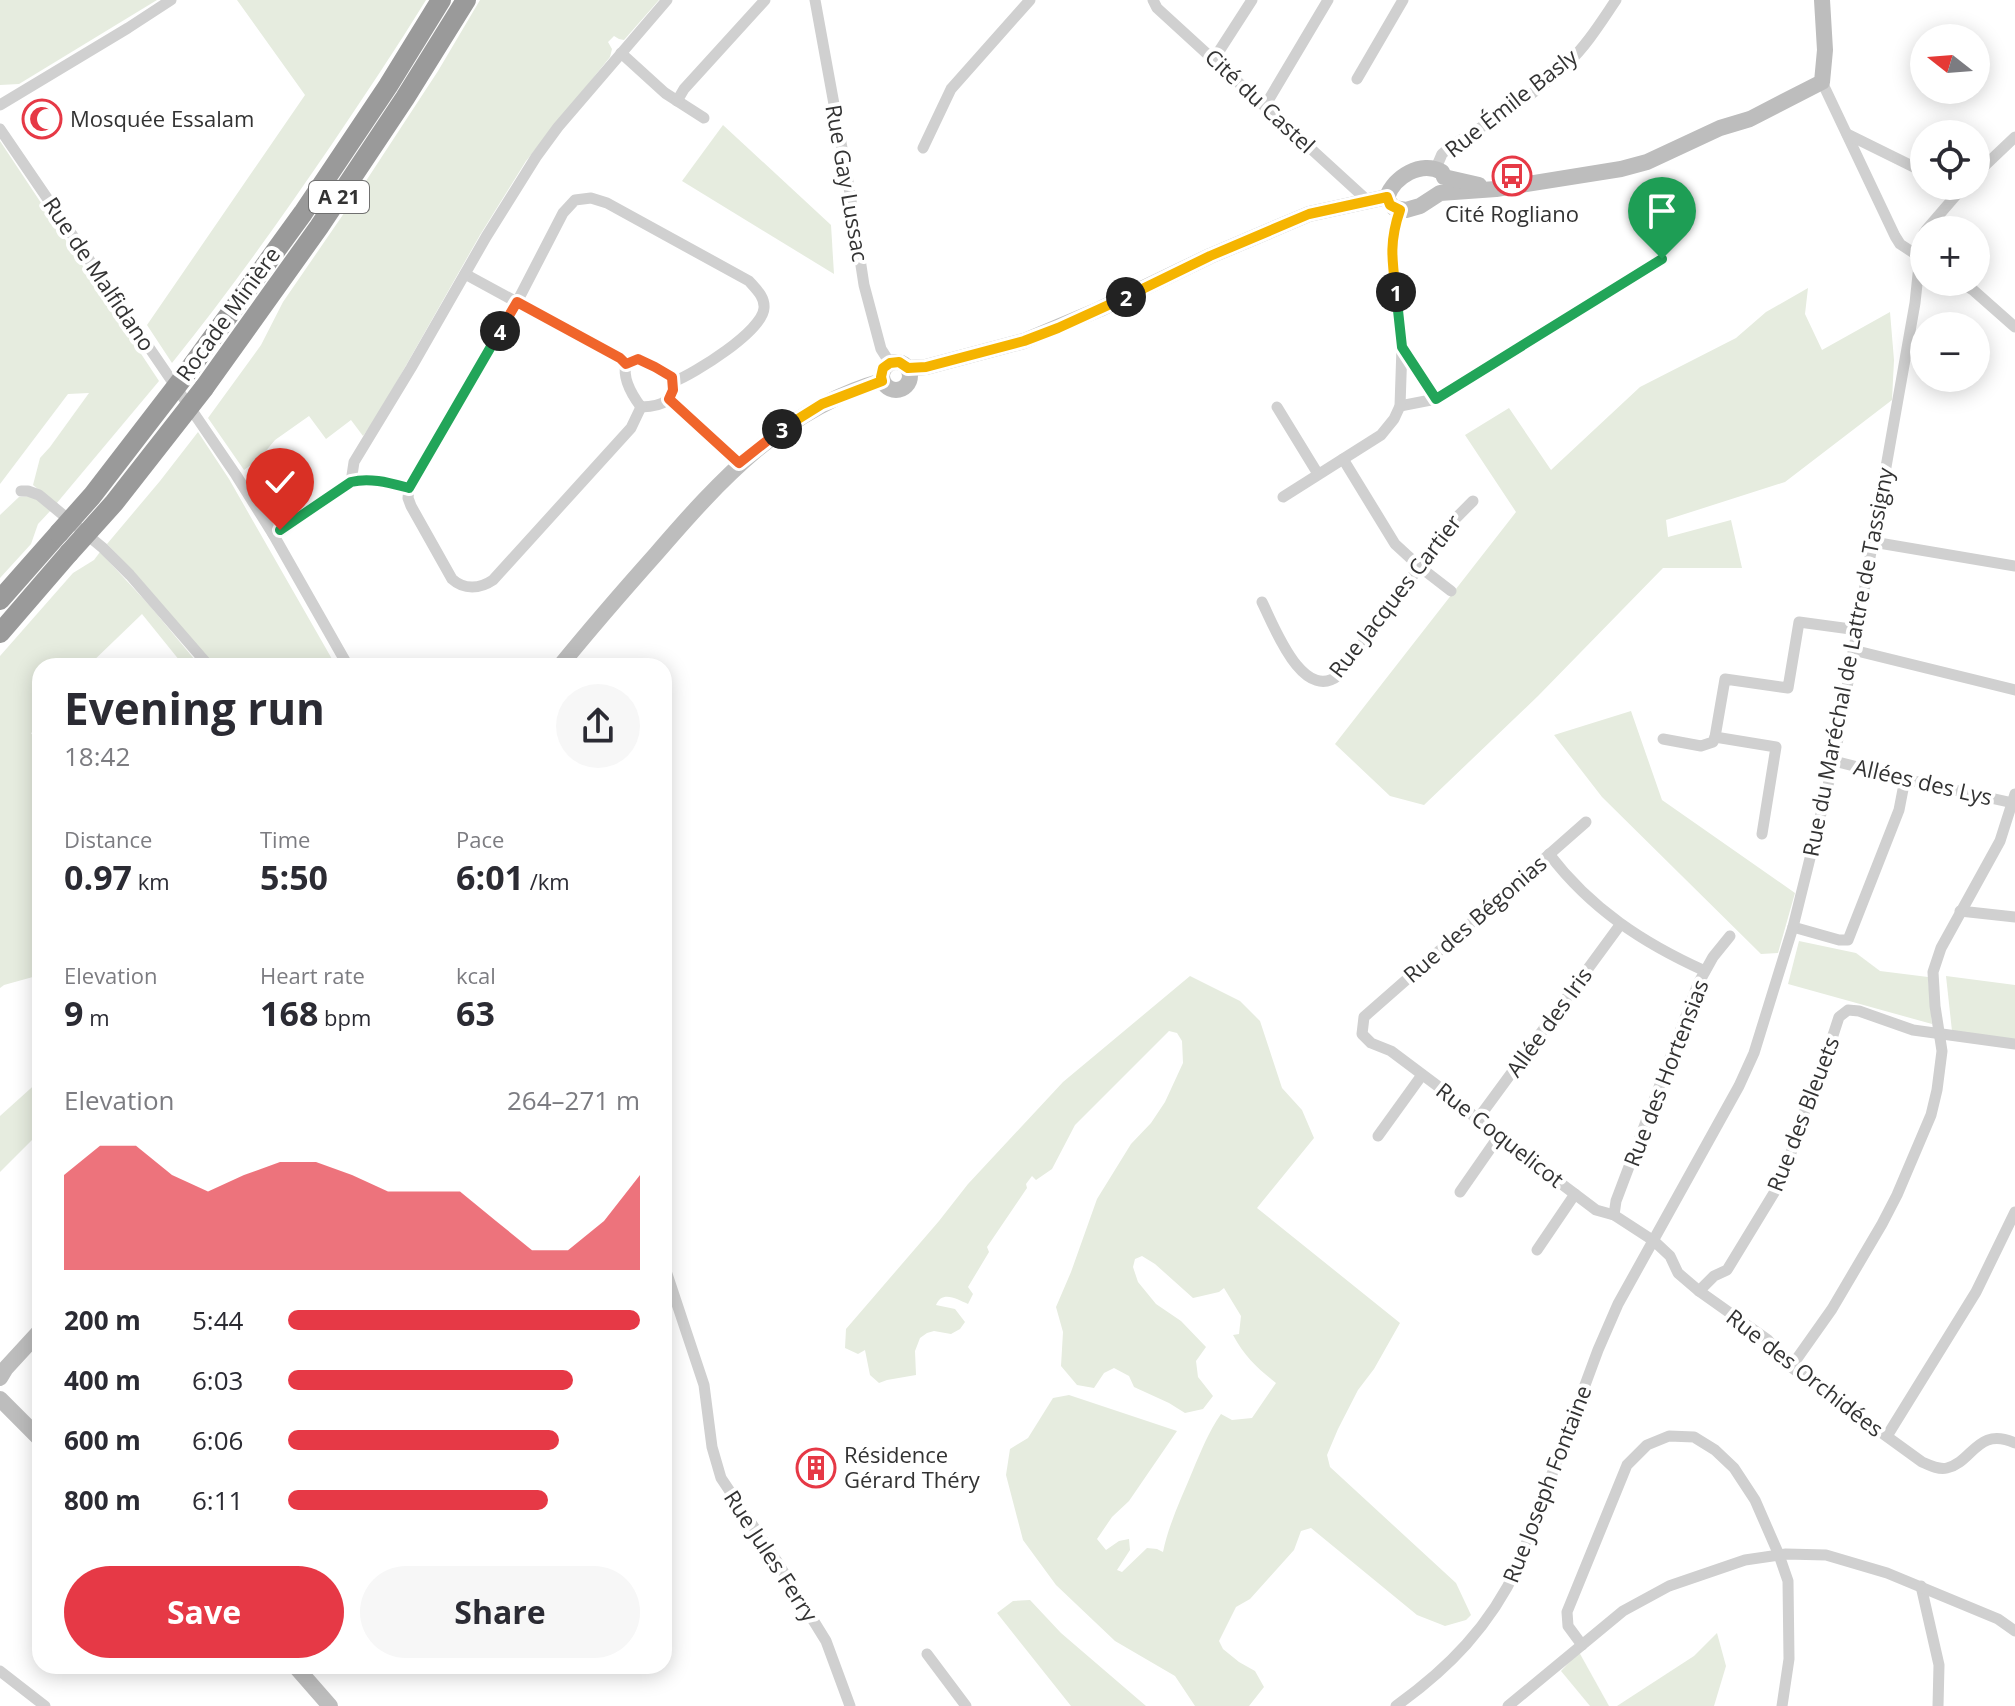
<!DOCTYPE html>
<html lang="en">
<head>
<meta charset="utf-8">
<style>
	body { margin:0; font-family:"Open Sans",sans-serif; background:#f7f7f7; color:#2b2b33; height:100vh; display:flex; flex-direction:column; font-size:30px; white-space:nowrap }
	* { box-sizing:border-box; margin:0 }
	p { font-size:26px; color:#7c7c81 }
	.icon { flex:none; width:44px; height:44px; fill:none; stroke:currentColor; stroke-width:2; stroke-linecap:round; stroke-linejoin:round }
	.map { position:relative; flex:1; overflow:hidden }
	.side { position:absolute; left:32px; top:658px; width:640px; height:1016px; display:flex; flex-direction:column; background:#fff; border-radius:24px; box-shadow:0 4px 20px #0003 }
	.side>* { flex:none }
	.needle { width:52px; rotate:287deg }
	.buttons { position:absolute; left:1910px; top:24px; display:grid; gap:16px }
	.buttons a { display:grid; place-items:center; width:80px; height:80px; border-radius:50%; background:#fff; box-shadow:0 4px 20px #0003; font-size:40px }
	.pin { position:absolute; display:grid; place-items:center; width:68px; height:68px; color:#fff; margin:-82px -34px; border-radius:50% 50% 50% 0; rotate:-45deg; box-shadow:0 0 8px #0007 }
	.pin .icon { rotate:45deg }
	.km { position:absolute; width:40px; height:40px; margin:-20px; border-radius:50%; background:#222; color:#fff; font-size:22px; line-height:40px; text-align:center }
	.round { display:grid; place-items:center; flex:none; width:84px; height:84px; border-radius:42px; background:#f7f7f7 }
	.overview { display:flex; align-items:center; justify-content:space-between; height:136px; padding:0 32px }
	h1 { font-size:44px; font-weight:700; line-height:60px }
	.metrics { display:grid; grid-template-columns:repeat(3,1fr); gap:12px; height:136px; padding:8px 32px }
	.metrics div { display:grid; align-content:center }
	.metrics b { font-size:34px; font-weight:700 }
	.metrics small { font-size:22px; font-weight:400 }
	.metrics p { font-size:22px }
	.chart { height:224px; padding:16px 32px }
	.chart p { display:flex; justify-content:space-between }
	.chart svg { width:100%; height:144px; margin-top:8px; fill:#e63946; opacity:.7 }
	.action { display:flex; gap:16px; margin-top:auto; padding:16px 32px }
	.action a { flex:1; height:92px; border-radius:48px; background:#e63946; color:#fff; font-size:32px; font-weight:700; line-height:92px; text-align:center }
	.action a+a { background:#f7f7f7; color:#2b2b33 }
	ul { padding:0 32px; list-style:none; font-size:26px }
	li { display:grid; grid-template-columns:128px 96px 1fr; align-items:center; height:60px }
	li i { height:20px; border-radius:10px; background:#e63946 }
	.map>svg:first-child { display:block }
	.green { fill:#e6ecdf }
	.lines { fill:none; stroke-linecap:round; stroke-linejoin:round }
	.street { stroke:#d0d0d0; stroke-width:11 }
	.secondary { stroke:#bdbdbd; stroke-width:16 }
	.highway { stroke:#9a9a9a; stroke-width:20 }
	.highway-bridge { stroke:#9a9a9a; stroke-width:20 }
	.split-1-casing { stroke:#fff; stroke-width:16 }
	.split-2-casing { stroke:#fff; stroke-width:16 }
	.split-3-casing { stroke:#fff; stroke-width:16 }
	.split-4-casing { stroke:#fff; stroke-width:16 }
	.split-5-casing { stroke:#fff; stroke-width:16 }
	.split-1 { stroke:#22a559; stroke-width:10 }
	.split-2 { stroke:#f5b400; stroke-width:10 }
	.split-3 { stroke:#f5b400; stroke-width:10 }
	.split-4 { stroke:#f0652b; stroke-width:10 }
	.split-5 { stroke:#22a559; stroke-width:10 }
	.labels { text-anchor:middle; stroke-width:8; stroke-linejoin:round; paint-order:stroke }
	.shield { fill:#fff; stroke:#707070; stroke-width:2 }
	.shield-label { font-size:20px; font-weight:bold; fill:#333 }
	.street-label { font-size:22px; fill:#333; stroke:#fff }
	.poi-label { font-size:22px; fill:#333; stroke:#fff; text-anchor:start }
</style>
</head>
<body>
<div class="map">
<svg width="2015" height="1706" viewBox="0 0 2015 1706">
	<rect width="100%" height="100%" fill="#fff"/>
	<!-- green -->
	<g class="green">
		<path d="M 0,0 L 157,0 L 19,84 L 0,85 Z"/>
		<path d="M 237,0 L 426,0 C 396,49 364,96 332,144 C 281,219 229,292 172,363 L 147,325 L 305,95 Z"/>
		<path d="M 480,0 L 659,0 L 624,40 L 619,39 L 614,36 L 608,42 L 612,49 L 610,57 L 526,161 L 480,235 L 375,420 L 363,436 L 351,420 L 326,439 L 309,416 L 275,440 L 259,459 L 244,470 L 208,418 L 261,345 L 283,302 L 362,187 L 438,71 Z"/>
		<path d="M 723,125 L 831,225 L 834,274 L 682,181 Z"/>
		<path d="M 0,141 L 159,381 L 56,504 L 33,485 L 40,458 L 50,447 L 89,393 L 68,394 L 0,484 Z"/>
		<path d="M 1808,288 L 1805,314 L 1822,350 L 1890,312 L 1894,360 L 1892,400 L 1785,482 L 1666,520 L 1668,537 L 1731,520 L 1742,568 L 1663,568 L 1538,696 L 1424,805 L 1390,796 L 1335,744 L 1516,512 L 1465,435 L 1509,408 L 1551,470 L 1640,387 L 1736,338 L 1766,312 Z"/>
		<path d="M 198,432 L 229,479 L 336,666 L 215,666 L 134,572 L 107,544 L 160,481 Z"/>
		<path d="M 28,496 L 38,499 L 52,509 L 38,524 L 31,544 L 0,578 L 0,515 L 19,497 Z"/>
		<path d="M 100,552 L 150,606 L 200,666 L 184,666 L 142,614 L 88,666 L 40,666 L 40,727 L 31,733 L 40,747 L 40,975 L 4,985 L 0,988 L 0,656 L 73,573 L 94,560 Z"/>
		<path d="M 1631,711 L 1662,800 L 1795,893 L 1778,953 L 1761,954 L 1602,797 L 1554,735 Z"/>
		<path d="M 1799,941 L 1856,953 L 1880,971 L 1928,977 L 1932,1024 L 1788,984 Z"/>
		<path d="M 1190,976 L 1240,1001 L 1260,1021 L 1282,1088 L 1302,1110 L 1314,1138 L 1257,1208 L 1400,1323 L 1374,1369 L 1358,1390 L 1338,1429 L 1327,1455 L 1330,1467 L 1456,1583 L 1471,1615 L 1466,1620 L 1445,1626 L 1417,1615 L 1311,1528 L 1301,1531 L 1294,1550 L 1250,1599 L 1236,1607 L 1219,1641 L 1223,1649 L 1239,1662 L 1255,1671 L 1264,1687 L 1249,1706 L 1195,1706 L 1175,1676 L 1115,1641 L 1056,1585 L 1023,1540 L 1006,1475 L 1010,1449 L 1028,1438 L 1053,1398 L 1069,1395 L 1177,1431 L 1129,1501 L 1112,1517 L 1097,1539 L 1106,1550 L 1119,1541 L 1129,1539 L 1130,1550 L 1117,1570 L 1122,1572 L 1147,1548 L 1157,1549 L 1163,1552 C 1169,1523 1182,1497 1193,1470 C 1201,1451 1209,1431 1221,1414 L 1232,1420 L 1252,1418 L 1276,1383 C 1257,1368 1245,1357 1233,1335 L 1239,1334 L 1241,1316 L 1224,1288 L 1219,1292 L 1193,1298 L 1155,1264 L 1142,1256 L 1135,1259 L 1133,1267 L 1138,1282 L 1156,1304 L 1181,1321 L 1206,1347 L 1196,1361 L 1198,1377 L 1213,1396 L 1203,1409 L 1185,1413 L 1169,1403 L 1134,1387 L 1129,1376 L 1114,1368 L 1104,1373 L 1094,1388 L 1077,1385 L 1061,1366 L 1063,1332 L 1056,1307 L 1071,1272 L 1097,1199 L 1131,1144 L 1151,1123 L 1165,1102 L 1183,1063 L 1182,1041 L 1177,1033 L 1169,1031 L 1075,1125 L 1052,1169 L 1036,1180 L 1032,1176 L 1026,1184 L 1027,1188 L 987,1247 L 989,1252 L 968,1287 L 973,1294 L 968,1304 C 957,1299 942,1290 936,1305 L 955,1309 L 965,1322 L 960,1329 L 951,1334 L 934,1331 L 927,1333 L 920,1338 L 915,1351 L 916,1375 L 887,1380 L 879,1383 L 870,1375 L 865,1350 L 858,1354 L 845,1348 L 846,1329 L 939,1221 L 968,1184 L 1063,1082 Z"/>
		<path d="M 1946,976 L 2015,985 L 2015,1040 L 1952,1031 Z"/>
		<path d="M 40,1080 L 40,1132 L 0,1172 L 0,1116 Z"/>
		<path d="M 1030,1600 L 1061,1633 L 1146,1706 L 1071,1706 L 997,1613 L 1013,1601 Z"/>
		<path d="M 1717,1633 L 1726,1666 L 1714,1706 L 1617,1706 L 1694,1656 Z"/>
		<path d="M 1579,1652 L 1609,1706 L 1590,1706 L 1561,1671 Z"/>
	</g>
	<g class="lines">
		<!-- street -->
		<g class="street">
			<path d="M 815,0 L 848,181 L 864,285 L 881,349 L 890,363"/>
			<path d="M 1153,0 L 1157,8 L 1368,201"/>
			<path d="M 621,53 L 665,93 L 704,118"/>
			<path d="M 1214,59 L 1252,0"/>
			<path d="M 1357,79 L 1403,0"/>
			<path d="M 1822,82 L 1895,236 L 1900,244 L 1920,257"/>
			<path d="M 677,101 L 684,89 L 765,0"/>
			<path d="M 0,105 L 128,28 L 171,0"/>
			<path d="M 1265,106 L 1328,0"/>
			<path d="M 0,129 L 236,475 L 273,534 L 348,666"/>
			<path d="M 1847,134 L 1924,172"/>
			<path d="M 923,148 L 951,89 L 1030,0"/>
			<path d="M 1436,168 L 1442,154 L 1451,146 C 1491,121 1533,97 1567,64 C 1587,45 1601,22 1616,0"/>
			<path d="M 1976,174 L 2015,137"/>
			<path d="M 1926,230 L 1964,186"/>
			<path d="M 1916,255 L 1924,233"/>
			<path d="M 465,274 L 620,358 L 626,364"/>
			<path d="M 1960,282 L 1973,290 L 2015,327"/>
			<path d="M 638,359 L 655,367 L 672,377 C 674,402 664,406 641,407 C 632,395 622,379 626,364 Z"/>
			<path d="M 669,399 L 739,463"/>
			<path d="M 1436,399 L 1662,259"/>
			<path d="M 1400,406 L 1436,399 L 1402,347"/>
			<path d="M 641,407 L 631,428 L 493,580 C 480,589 464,590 452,579 L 411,506 L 408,498 L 409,488 L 517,302 L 563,213 L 575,200 L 591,198 L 607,203 L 749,281 C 756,289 765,297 764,308 C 763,331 694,374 673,382"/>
			<path d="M 1277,407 L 1318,474"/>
			<path d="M 1343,459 L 1395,544 L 1420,567 L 1451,591"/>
			<path d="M 351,482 L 354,462 L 411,368 L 486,237 L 536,157 L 558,127 L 667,0"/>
			<path d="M 21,491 L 28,491 L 39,495 L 103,548 L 130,575 L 209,666"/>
			<path d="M 1283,497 L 1381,435 L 1394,419 L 1400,406 L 1402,347 L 1391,249 L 1394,232 L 1400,210"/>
			<path d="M 273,534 L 351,482 C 370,477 390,483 409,488"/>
			<path d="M 1873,542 L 2015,566"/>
			<path d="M 1262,602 C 1274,626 1303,704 1339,675 L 1455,519 L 1473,501"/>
			<path d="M 1853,650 L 2015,690"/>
			<path d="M 1663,739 L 1701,746 L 1713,742 L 1715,737"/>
			<path d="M 1834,761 L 1905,779 L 2013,803"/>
			<path d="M 1586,822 L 1364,1017 L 1362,1034 L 1371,1043 L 1391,1051 L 1463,1105 L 1477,1120 L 1596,1210 L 1614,1215 L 1654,1241 L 1670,1256 L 1678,1273 L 1699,1291 L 1768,1340 L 1791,1367 L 1922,1462 C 1929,1465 1938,1470 1947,1468 C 1973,1462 1977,1426 2015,1443"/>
			<path d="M 1762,834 L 1776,747 L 1715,737 L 1725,679 L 1788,688 L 1799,622 L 1858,630"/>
			<path d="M 1549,854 C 1591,909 1643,943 1705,971"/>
			<path d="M 1960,911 L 2015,917"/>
			<path d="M 1793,927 L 1839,940 L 1848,940 L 1899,810 L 1905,779"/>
			<path d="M 1477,1120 L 1620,925"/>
			<path d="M 1378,1136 L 1422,1075"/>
			<path d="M 1460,1192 L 1499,1136"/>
			<path d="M 1614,1215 L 1616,1201 L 1698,984 L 1713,957 L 1730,936"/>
			<path d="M 1537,1250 L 1575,1194"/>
			<path d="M 664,1265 L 704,1385 L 712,1447 L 721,1478 L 776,1560 L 826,1641 L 850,1706"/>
			<path d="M 1699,1291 L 1714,1276 L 1727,1270 L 1780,1183 L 1790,1157 L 1797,1129 L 1819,1078 L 1839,1017 L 1848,1010 L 1859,1011 L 1913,1030 L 2015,1044"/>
			<path d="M 1791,1367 L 1832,1309 L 1882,1224 L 1897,1195 L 1931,1115 L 1937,1090 L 1942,1051 L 1935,1006 L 1933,972 L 1941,948 L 2000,841 L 2015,794"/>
			<path d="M 1887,1436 L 1976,1292 L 2015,1212"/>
			<path d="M 1921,1586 L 1939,1665 L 1938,1706"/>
			<path d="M 1582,1645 L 1568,1626 L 1567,1612 L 1627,1465 L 1647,1445 L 1669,1436 L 1694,1437 L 1715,1450 L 1734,1468 L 1755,1500 L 1779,1555 L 1788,1581 L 1789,1659 L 1782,1706"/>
			<path d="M 927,1654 L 966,1706"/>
			<path d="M 0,1671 L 45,1706"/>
			<path d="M 1396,1706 C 1449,1668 1490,1626 1518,1566 L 1598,1350 L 1618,1304 L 1739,1086 L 1754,1053 L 1793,927 L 1834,761 L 1915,303 L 1919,265 L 1916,255"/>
			<path d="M 1508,1706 L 1623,1611 L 1669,1586 L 1745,1560 L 1786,1554 L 1826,1555 L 1887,1573 L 1998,1619 L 2015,1631"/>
		</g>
		<!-- secondary -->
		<g class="secondary">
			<path d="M 1387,197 L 1388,201 L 1394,208 L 1406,210 L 1420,206 L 1440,193 L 1496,189 L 1621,169 L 1647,162 L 1720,128 L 1750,119 L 1822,82 L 1825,50 L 1822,0"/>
			<path d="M 1387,197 C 1394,177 1421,160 1442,172 L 1444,177 L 1479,185"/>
			<circle cx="896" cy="376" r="14"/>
			<path d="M 908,368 L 926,367 L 1024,341 L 1100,309 L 1210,256 L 1309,214 L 1387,197"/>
			<path d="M 560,666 C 591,628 623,591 656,554 C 719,481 785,408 882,381"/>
			<path d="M 0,1378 L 6,1368 L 40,1331"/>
			<path d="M 0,1399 L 40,1439"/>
			<path d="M 295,1666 L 330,1706"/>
		</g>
		<!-- highway -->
		<g class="highway">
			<path d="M 189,370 L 303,213 L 388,86 L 441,0"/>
			<path d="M 204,388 L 319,227 L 405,98 L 466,0"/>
			<path d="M 0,600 L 59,533"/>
			<path d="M 0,633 L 69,553"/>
		</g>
		<!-- highway-bridge -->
		<g class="highway-bridge">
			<path d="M 59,533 L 92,496 L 189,370"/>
			<path d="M 69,553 L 114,503 L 204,388"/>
		</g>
	</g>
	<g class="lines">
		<defs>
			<path id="split-1" d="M 1396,292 L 1402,347 L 1436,399 L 1662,259"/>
			<path id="split-2" d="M 1126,297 L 1210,256 L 1309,214 L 1387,197 L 1390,205 L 1400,210 C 1389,242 1392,260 1396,292"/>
			<path id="split-3" d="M 782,429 L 822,404 L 882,381 L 881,377 L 883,368 L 890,363 L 899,362 L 908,368 L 926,367 L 1024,341 L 1058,328 L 1126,297"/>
			<path id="split-4" d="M 500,331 L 517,302 L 620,358 L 626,364 L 638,359 L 655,367 L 672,377 L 673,390 L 669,399 L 739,463 L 782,429"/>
			<path id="split-5" d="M 280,530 L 351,482 C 370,477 390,483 409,488 L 500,331"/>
		</defs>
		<!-- split-1 casing -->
		<use href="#split-1" class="split-1-casing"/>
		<!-- split-2 casing -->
		<use href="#split-2" class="split-2-casing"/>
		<!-- split-3 casing -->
		<use href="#split-3" class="split-3-casing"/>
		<!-- split-4 casing -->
		<use href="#split-4" class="split-4-casing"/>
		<!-- split-5 casing -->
		<use href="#split-5" class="split-5-casing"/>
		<!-- split-1 -->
		<use href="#split-1" class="split-1"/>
		<!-- split-2 -->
		<use href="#split-2" class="split-2"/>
		<!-- split-3 -->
		<use href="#split-3" class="split-3"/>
		<!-- split-4 -->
		<use href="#split-4" class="split-4"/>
		<!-- split-5 -->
		<use href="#split-5" class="split-5"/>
	</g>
	<!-- icons -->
	<defs>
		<symbol id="mosque-ring" viewBox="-11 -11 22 22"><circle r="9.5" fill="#fff" stroke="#e63946" stroke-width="1.5"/><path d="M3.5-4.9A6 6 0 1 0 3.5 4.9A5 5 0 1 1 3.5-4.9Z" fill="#e63946"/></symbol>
		<symbol id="bus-ring" viewBox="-11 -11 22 22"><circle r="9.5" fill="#fff" stroke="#e63946" stroke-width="1.5"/><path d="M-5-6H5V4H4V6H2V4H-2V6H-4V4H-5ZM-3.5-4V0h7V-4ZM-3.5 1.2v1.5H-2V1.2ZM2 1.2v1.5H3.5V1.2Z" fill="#e63946"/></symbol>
		<symbol id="building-ring" viewBox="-11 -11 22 22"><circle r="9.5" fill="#fff" stroke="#e63946" stroke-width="1.5"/><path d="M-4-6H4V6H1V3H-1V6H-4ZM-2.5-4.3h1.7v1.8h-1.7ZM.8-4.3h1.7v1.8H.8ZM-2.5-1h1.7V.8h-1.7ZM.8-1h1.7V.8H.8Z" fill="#e63946"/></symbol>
	</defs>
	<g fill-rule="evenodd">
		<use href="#mosque-ring" x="20" y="97" width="44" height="44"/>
		<use href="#bus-ring" x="1490" y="154" width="44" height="44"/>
		<use href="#building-ring" x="794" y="1446" width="44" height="44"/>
	</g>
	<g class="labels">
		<!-- shield labels -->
		<rect class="shield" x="309" y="181" width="60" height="32" rx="6"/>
		<g class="shield-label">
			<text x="339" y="204">A 21</text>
		</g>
		<!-- street labels -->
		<g class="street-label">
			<text transform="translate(1260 101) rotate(43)" y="8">Cité du Castel</text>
			<text transform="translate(1511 103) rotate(-38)" y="8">Rue Émile Basly</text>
			<text transform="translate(847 183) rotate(80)" y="8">Rue Gay Lussac</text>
			<text transform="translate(99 274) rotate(56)" y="8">Rue de Malfidano</text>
			<text transform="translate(228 314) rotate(-54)" y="8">Rocade Minière</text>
			<text transform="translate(1395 596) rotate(-52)" y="8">Rue Jacques Cartier</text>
			<text transform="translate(1848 662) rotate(-79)" y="8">Rue du Maréchal de Lattre de Tassigny</text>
			<text transform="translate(1923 782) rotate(13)" y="8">Allées des Lys</text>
			<text transform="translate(1475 919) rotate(-41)" y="8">Rue des Bégonias</text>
			<text transform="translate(1549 1022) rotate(-54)" y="8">Allée des Iris</text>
			<text transform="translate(1666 1073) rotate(-69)" y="8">Rue des Hortensias</text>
			<text transform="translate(1803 1114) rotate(-69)" y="8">Rue des Bleuets</text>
			<text transform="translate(1500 1135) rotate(38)" y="8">Rue Coquelicot</text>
			<text transform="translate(1805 1373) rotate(38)" y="8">Rue des Orchidées</text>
			<text transform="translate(1547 1484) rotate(-69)" y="8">Rue Joseph Fontaine</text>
			<text transform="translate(771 1556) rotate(57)" y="8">Rue Jules Ferry</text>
		</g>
		<!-- poi labels -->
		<g class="poi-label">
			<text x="70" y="127">Mosquée Essalam</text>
			<text x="1512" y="222" text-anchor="middle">Cité Rogliano</text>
			<text x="844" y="1463">Résidence<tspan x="844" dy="25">Gérard Théry</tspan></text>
		</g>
	</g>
</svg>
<div class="buttons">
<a><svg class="needle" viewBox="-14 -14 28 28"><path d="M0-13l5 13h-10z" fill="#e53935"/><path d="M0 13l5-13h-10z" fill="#7c7c81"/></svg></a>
<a><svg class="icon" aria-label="locate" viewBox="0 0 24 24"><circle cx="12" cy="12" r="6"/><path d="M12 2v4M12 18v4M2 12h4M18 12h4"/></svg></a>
<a>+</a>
<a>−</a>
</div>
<div class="pin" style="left:1662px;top:259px;background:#1e9e55"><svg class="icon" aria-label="arrive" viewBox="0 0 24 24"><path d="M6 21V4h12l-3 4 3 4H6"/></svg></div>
<div class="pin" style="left:280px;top:530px;background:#d93025"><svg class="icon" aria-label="check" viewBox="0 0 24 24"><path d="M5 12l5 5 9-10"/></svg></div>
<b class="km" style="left:1396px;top:292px">1</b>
<b class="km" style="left:1126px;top:297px">2</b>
<b class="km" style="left:782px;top:429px">3</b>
<b class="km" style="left:500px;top:331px">4</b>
<section class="side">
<div class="overview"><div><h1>Evening run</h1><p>18:42</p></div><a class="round"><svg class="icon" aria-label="share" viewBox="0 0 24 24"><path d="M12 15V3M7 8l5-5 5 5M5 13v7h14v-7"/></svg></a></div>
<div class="metrics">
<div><p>Distance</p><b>0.97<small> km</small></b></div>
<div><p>Time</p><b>5:50</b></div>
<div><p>Pace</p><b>6:01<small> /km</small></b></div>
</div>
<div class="metrics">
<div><p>Elevation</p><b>9<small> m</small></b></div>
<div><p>Heart rate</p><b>168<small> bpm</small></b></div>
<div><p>kcal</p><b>63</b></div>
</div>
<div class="chart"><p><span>Elevation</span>264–271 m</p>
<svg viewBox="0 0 160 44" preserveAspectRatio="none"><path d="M0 44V15L10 6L20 6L30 15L40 20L50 15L60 11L70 11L80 15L90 20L100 20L110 20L120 29L130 38L140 38L150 29L160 15V44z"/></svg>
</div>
<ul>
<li><b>200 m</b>5:44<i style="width:100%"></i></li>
<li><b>400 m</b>6:03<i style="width:81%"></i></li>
<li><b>600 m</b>6:06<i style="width:77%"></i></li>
<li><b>800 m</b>6:11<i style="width:74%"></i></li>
</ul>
<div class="action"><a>Save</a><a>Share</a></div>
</section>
</div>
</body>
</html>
